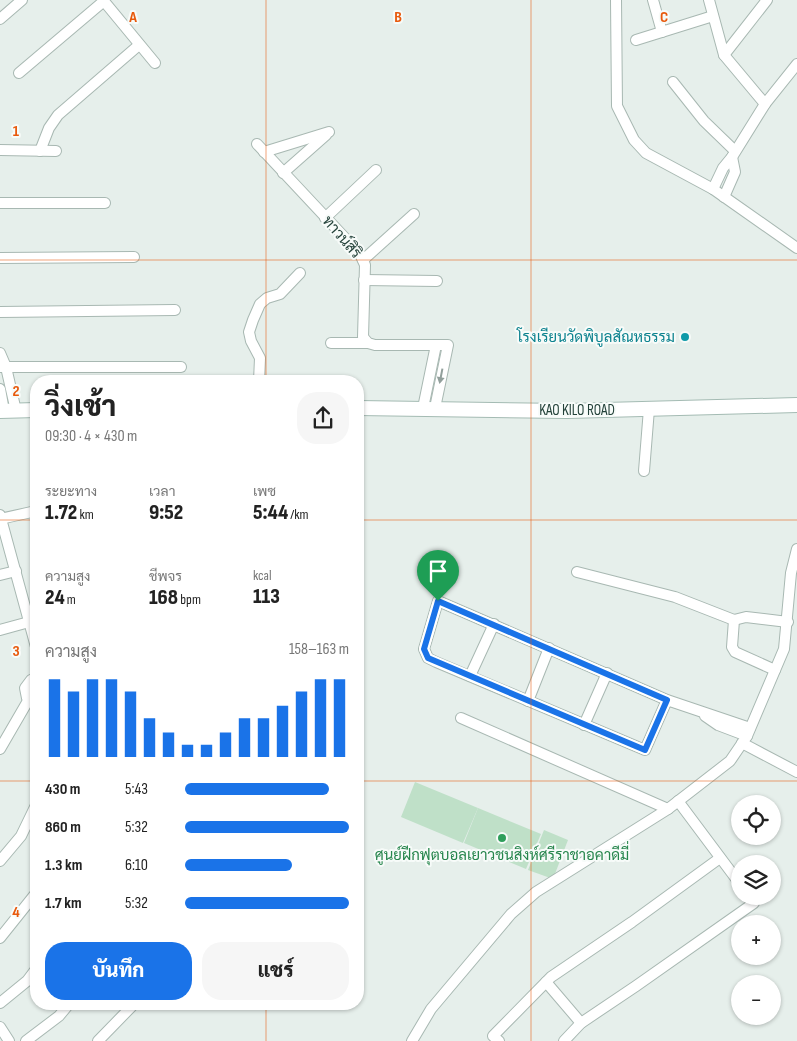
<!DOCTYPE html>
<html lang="th">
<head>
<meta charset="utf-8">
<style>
	body { margin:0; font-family:"Sofia Sans Condensed",Sarabun,sans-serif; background:#f6f6f6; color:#222; height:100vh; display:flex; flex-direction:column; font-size:19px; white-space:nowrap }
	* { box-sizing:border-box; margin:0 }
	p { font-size:16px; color:#767676 }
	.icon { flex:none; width:28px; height:28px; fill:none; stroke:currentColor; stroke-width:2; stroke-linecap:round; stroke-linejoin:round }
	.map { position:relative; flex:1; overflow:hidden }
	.drawer { position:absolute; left:30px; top:375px; width:334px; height:635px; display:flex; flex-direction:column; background:#fff; border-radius:20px; box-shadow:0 1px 4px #0004 }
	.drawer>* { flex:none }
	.tools { position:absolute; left:731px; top:795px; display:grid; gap:10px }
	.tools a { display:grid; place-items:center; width:50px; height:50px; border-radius:50%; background:#fff; box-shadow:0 1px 4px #0004; font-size:25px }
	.pin { position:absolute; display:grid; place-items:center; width:42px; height:42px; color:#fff; margin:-51px -21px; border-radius:50% 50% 50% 0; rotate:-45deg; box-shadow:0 0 5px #0007 }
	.pin .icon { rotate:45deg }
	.round { display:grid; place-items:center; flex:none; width:52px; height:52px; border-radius:20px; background:#f6f6f6 }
	.head { display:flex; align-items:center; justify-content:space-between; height:85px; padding:0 15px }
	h1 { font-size:28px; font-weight:800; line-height:38px }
	.stats { display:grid; grid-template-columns:repeat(3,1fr); gap:8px; height:85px; padding:5px 15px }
	.stats div { display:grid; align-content:center }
	.stats b { font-size:21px; font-weight:800 }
	.stats small { font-size:14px; font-weight:400 }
	.stats p { font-size:14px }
	.chart { height:140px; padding:10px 15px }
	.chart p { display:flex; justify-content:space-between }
	.chart svg { width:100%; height:90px; margin-top:5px; stroke:#1a73e8; stroke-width:6 }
	.primary-button { display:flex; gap:10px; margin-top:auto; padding:10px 15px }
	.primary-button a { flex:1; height:58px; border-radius:20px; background:#1a73e8; color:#fff; font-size:20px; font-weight:800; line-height:58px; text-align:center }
	.primary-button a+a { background:#f6f6f6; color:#222 }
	ul { padding:0 15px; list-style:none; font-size:16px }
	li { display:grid; grid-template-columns:80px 60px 1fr; align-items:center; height:38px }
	li i { height:12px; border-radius:6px; background:#1a73e8 }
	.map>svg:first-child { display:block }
	.green { fill:#bfe0c8 }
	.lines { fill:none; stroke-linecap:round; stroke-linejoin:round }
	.street-casing { stroke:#a8b8b2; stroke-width:12 }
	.secondary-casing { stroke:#a4bbb3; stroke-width:16 }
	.street { stroke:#fff; stroke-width:10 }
	.secondary { stroke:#fff; stroke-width:14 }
	.oneway { fill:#92a09c }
	.route-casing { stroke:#fff; stroke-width:10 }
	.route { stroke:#1a73e8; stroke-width:6 }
	.grid { fill:none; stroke:#e8590c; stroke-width:1; stroke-opacity:0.55 }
	.culture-dot { fill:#0f9aa8; stroke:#f7fbf9; stroke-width:2 }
	.leisure-dot { fill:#2e9e5b; stroke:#f7fbf9; stroke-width:2 }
	.labels { text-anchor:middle; stroke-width:4; stroke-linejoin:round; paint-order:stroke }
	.street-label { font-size:15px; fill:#24423a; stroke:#f7fbf9 }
	.culture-label { font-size:15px; fill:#0d838f; stroke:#f7fbf9; text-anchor:end }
	.leisure-label { font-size:15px; fill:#27864d; stroke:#f7fbf9 }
	.grid-label { font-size:16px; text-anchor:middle; font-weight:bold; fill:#e8590c; stroke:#f7fbf9; stroke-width:4; stroke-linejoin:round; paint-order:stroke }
</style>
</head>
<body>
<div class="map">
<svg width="797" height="1041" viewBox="0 0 797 1041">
	<rect width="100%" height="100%" fill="#e6efeb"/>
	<!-- green -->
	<g class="green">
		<path d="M 415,782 L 478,808 L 463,843 L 401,817 Z"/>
		<path d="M 478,808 L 541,834 L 526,869 L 464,843 Z"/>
		<path d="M 544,830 L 568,840 L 553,879 L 528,870 Z"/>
	</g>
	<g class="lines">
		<defs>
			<g id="street">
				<path d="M 103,0 L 155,63"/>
				<path d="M 616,0 L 617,106 L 634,140 L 646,153 L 713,189 L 797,248"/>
				<path d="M 653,0 L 662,32"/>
				<path d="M 709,0 L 724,55 L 765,104"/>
				<path d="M 0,19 L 22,0"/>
				<path d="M 636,40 L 713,16"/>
				<path d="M 724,55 L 767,0"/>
				<path d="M 19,73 L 104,1"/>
				<path d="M 673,82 L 704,121 L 735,151"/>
				<path d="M 257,144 L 360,254 L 365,265 L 363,337 L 368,343 L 375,345 L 448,345 L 435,408"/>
				<path d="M 0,150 L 56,151"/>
				<path d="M 40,151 L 49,128 L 58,115 L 139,45"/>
				<path d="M 264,152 L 329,132"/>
				<path d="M 283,173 L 326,135"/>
				<path d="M 713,189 L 723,168 L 732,157 L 765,104 L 797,64"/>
				<path d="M 724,197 L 735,172 L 732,157"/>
				<path d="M 0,203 L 105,203"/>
				<path d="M 325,218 L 376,170"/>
				<path d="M 0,258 L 134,257"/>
				<path d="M 363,260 L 414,214"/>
				<path d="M 364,280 L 437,281"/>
				<path d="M 0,312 L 175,310"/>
				<path d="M 331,343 L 368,343"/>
				<path d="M 0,353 L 6,367 L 16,411"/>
				<path d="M 0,367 L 181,367"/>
				<path d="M 259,381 L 260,358 L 251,341 L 249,332 L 253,320 L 260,304 L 267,298 L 280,294 L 300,273"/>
				<path d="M 0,389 L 4,411"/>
				<path d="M 423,408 L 436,345"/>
				<path d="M 644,471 L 649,409"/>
				<path d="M 0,515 L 36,647"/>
				<path d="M 0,519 L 36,511"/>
				<path d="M 577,572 L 675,597 L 734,620 L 732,647 L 735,652 L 775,670"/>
				<path d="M 0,575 L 16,571"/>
				<path d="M 734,620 L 746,617 L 788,622"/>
				<path d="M 0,630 L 29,622"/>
				<path d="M 470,676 L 494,624"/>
				<path d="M 36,678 L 31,680 L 25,688 L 27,698 L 36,702"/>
				<path d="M 667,700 L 645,750 L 436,662 L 428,658 L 424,649 L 438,601 L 667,700 L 750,728"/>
				<path d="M 528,701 L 549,648"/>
				<path d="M 705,716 L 718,725 L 747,736"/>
				<path d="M 461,718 L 668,809"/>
				<path d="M 584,725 L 607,673"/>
				<path d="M 742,743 L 797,772"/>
				<path d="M 0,749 L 29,699"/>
				<path d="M 678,801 L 740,884"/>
				<path d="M 0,861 L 21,836 L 36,805"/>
				<path d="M 0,938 L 36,893"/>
				<path d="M 546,982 L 581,1023"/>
				<path d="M 0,1003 L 27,981 L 36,969"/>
				<path d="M 0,1027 L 9,1041"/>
				<path d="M 26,1041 L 59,1016 L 69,1004"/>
				<path d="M 98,1041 L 134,1004"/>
				<path d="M 412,1041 L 431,1009 L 511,914 L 536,892 L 668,809 L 730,761 L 747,736 L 784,649 L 791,573 L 797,549"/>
				<path d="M 499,1041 L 493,1036 L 551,977 L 632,922 L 720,858"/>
				<path d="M 564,1041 L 581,1023 L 636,986 L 754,903 L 749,896"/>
			</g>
			<g id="secondary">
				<path d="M 358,408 L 567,411 L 797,405"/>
				<path d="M 0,411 L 36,410"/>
			</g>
		</defs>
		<!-- street casing -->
		<use href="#street" class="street-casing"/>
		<!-- secondary casing -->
		<use href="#secondary" class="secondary-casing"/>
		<!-- street -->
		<use href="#street" class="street"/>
		<!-- secondary -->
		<use href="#secondary" class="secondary"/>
	</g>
	<!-- one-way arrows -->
	<defs><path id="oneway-solid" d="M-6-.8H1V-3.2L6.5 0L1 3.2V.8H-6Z" transform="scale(1.25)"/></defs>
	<use class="oneway" href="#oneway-solid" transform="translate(441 376) rotate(101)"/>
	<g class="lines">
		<defs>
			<path id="route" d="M 438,601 L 667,700 L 645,750 L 428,658 L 424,649 Z"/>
		</defs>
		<!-- route casing -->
		<use href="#route" class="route-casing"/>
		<!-- route -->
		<use href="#route" class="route"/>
	</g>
	<!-- grid -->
	<path class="grid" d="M 266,0 L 266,381M 531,0 L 531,1041M 0,260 L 797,260M 0,520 L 36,520M 358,520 L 797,520M 0,781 L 36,781M 358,781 L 797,781M 266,1004 L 266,1041"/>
	<!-- markers -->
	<circle class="culture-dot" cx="685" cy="337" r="5"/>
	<circle class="leisure-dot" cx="502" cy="838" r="5"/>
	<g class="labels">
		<!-- street labels -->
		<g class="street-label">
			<text transform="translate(342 237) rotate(49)" y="5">ทาวน์สิริ</text>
			<text x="577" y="415">KAO KILO ROAD</text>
		</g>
		<!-- culture labels -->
		<g class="culture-label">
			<text x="675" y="342">โรงเรียนวัดพิบูลสัณหธรรม</text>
		</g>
		<!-- leisure labels -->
		<g class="leisure-label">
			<text x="502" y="860">ศูนย์ฝีกฟุตบอลเยาวชนสิงห์ศรีราชาอคาดีมี่</text>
		</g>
	</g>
	<g class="grid-label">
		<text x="133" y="22">A</text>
		<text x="398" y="22">B</text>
		<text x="664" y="22">C</text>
		<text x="16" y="136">1</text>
		<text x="16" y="396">2</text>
		<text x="16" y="656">3</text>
		<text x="16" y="917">4</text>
	</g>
</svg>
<div class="tools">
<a><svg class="icon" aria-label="locate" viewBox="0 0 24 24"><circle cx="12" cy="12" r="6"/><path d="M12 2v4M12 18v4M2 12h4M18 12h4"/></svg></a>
<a><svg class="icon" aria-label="layers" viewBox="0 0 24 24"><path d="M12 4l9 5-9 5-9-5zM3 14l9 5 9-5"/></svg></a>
<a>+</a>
<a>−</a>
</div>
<div class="pin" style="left:438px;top:601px;background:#1e9e55"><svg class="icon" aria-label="arrive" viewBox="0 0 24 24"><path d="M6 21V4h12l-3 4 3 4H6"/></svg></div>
<section class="drawer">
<div class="head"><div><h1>วิ่งเช้า</h1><p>09:30 · 4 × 430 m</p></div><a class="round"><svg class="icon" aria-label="share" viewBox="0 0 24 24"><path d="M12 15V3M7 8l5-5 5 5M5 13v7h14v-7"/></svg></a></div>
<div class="stats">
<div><p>ระยะทาง</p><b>1.72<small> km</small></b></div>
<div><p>เวลา</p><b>9:52</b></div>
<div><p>เพซ</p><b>5:44<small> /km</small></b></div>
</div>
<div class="stats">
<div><p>ความสูง</p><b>24<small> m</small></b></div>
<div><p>ชีพจร</p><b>168<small> bpm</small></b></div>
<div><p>kcal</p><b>113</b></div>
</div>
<div class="chart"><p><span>ความสูง</span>158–163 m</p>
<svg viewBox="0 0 160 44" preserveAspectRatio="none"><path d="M5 44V6M15 44V12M25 44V6M35 44V6M45 44V12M55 44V25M65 44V32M75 44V38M85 44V38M95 44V32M105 44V25M115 44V25M125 44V19M135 44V12M145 44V6M155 44V6"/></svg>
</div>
<ul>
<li><b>430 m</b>5:43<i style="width:88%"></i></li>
<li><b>860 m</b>5:32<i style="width:100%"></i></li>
<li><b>1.3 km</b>6:10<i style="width:65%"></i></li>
<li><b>1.7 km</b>5:32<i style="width:100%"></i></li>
</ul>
<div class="primary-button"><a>บันทึก</a><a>แชร์</a></div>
</section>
</div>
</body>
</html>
